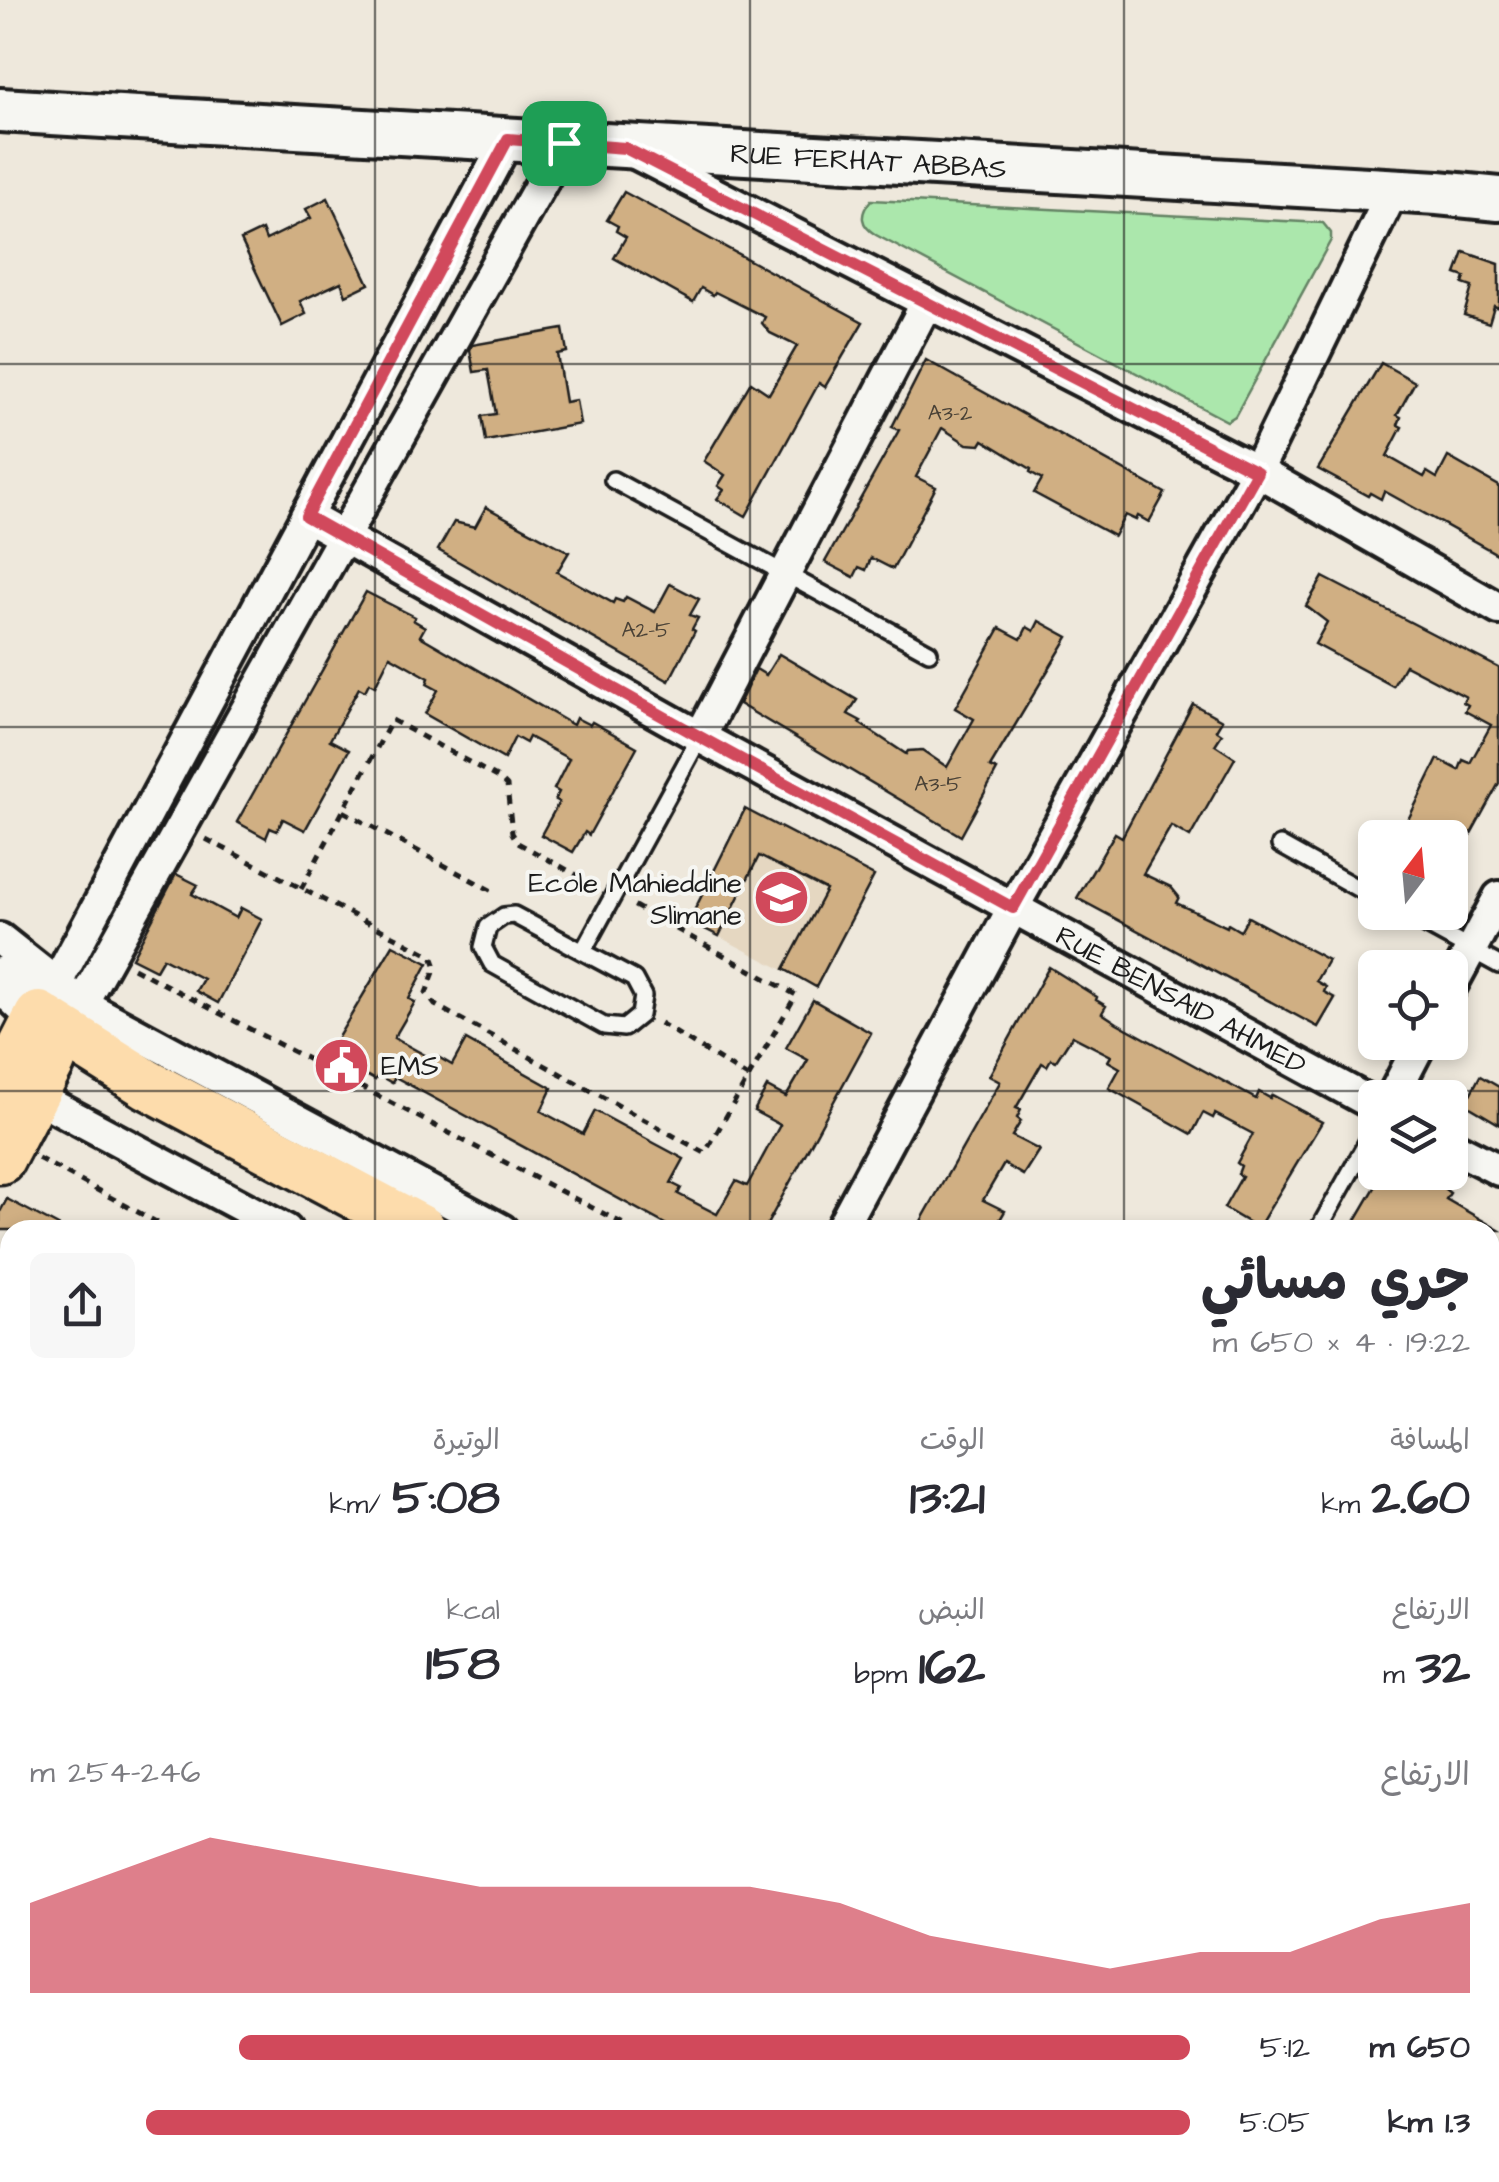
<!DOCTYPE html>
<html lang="ar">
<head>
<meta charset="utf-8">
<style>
	body { margin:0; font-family:"Architects Daughter","Playpen Sans Arabic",sans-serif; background:#f7f7f7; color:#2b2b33; direction:rtl; height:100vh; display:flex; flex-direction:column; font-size:38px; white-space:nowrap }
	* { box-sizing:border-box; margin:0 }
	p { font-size:32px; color:#7c7c81 }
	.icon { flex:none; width:55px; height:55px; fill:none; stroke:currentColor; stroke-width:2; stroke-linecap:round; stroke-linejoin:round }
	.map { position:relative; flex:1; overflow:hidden; direction:ltr }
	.details { position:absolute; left:0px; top:1220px; width:1500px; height:962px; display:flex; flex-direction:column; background:#fff; border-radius:30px 30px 0 0; box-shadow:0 5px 15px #0003; direction:rtl }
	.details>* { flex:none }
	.needle { width:65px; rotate:16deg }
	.fabs { position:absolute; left:1358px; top:820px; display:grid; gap:20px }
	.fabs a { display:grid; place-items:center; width:110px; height:110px; border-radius:15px; background:#fff; box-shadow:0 5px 15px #0003; font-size:50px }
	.pin { position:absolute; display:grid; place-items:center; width:85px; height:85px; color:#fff; margin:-42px; border-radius:20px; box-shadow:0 5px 15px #0006 }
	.round { display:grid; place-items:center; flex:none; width:105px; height:105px; border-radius:15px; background:#f7f7f7 }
	.head { display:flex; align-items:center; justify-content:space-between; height:170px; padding:0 30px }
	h1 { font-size:55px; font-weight:700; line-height:75px }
	.metrics { display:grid; grid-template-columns:repeat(3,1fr); gap:15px; height:170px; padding:10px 30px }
	.metrics div { display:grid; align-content:center }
	.metrics b { font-size:50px; font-weight:700 }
	.metrics small { font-size:28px; font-weight:400 }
	.metrics p { font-size:28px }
	.chart { height:280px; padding:20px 30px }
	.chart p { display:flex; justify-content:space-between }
	.chart svg { width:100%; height:180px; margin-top:10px; fill:#d1495b; opacity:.7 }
	ul { padding:0 30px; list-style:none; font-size:32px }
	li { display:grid; grid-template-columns:160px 120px 1fr; align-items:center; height:75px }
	li i { height:25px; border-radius:12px; background:#d1495b }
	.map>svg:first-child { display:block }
	.built { fill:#e5d7c1 }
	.green { fill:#abe7ac; stroke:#648264; stroke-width:2.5 }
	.building { fill:#d0af83; stroke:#1c1c1c; stroke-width:2.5 }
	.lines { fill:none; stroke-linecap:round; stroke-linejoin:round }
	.lane-casing { stroke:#1c1c1c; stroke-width:22 }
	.street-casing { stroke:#1c1c1c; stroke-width:38 }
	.secondary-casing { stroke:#1c1c1c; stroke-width:50 }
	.primary-casing { stroke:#1c1c1c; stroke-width:55 }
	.path { stroke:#1c1c1c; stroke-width:5; stroke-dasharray:8 8; stroke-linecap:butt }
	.lane { stroke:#f6f6f2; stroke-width:15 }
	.street { stroke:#f6f6f2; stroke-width:30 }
	.secondary { stroke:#f6f6f2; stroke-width:42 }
	.primary { stroke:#fddcac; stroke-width:48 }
	.route-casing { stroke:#fff; stroke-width:20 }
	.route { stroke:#d1495b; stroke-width:12 }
	.grid { fill:none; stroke:#1c1c1c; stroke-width:2.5; stroke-opacity:0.55 }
	.labels { text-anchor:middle; stroke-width:8; stroke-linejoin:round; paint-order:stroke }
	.number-label { font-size:22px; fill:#494136 }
	.street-label { font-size:28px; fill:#1c1c1c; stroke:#f6f6f2 }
	.poi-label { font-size:28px; fill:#1c1c1c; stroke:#f6f6f2; text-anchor:end }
</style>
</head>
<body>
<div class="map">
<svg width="1499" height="2182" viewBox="0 0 1499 2182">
	<rect width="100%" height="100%" fill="#eee8dc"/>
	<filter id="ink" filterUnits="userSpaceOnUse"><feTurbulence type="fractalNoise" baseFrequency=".01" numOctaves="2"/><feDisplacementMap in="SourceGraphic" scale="20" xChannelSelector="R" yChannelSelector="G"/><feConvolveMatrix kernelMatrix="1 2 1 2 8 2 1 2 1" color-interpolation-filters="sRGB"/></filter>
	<g filter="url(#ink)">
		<!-- built -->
		<path class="built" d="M 745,809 L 874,876 L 816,987 L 689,921 Z"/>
		<!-- green -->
		<path class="green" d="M 871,200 L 1323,223 L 1331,233 L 1331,240 L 1240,407 L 1235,416 L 1227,421 L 876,235 C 860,225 859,214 871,200 Z"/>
		<!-- building -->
		<g class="building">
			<path d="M 624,192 L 863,322 L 825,387 L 819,383 L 746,516 L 717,499 L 724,490 L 718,486 L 725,475 L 704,461 L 751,382 L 769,394 L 797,346 L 770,333 L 762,323 L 765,317 L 715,292 L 713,295 L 701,288 L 693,302 L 614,258 L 626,237 L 616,231 L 618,226 L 607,220 Z"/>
			<path d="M 328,198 L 369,284 L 346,295 L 341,282 L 300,301 L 306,314 L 282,326 L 241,240 L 262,230 L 266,240 L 311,218 L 306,209 Z"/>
			<path d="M 1464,252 L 1499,264 L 1499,308 L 1494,306 L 1489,323 L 1464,315 L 1472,287 L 1463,284 L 1465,277 L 1456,274 Z"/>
			<path d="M 563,329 L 567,352 L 557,354 L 565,402 L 576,400 L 580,424 L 486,441 L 482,416 L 496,414 L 488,370 L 474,372 L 470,350 L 472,345 Z"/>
			<path d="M 926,360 L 1165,493 L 1149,522 L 1138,516 L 1136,520 L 1125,515 L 1114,536 L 1034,493 L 1042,479 L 1030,472 L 1031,469 L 983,440 L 980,445 L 967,444 L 942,428 L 916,477 L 936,487 L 893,569 L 871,558 L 866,570 L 859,567 L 854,577 L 825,562 L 899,430 L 892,427 Z"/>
			<path d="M 1381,363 L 1415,382 L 1397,415 L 1401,417 L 1398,425 L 1402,427 L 1387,456 L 1424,477 L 1427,472 L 1437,478 L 1448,457 L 1499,486 L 1499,555 L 1384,491 L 1381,499 L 1370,493 L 1368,496 L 1318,469 Z"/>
			<path d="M 486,507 L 569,552 L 557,572 L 613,603 L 615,599 L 623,602 L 626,597 L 655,612 L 670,584 L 699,599 L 690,615 L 698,618 L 692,629 L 695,631 L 669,681 L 438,550 L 454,522 L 475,527 Z"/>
			<path d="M 1323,577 L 1499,668 L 1499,783 L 1450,872 L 1450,838 L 1399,838 L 1438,759 L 1459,770 L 1463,760 L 1470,763 L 1491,725 L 1465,711 L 1468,705 L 1463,702 L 1466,697 L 1405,665 L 1393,686 L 1315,644 L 1327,622 L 1306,606 Z"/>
			<path d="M 366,592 L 415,617 L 413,620 L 425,627 L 420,636 L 573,725 L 576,718 L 590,725 L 592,722 L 637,747 L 589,835 L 585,832 L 573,852 L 541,835 L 559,802 L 555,800 L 559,792 L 554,789 L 569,759 L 529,737 L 526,743 L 515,737 L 504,759 L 425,714 L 438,690 L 427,684 L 429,678 L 390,656 L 375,686 L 369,683 L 365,691 L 359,688 L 330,740 L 349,750 L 305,830 L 283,819 L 277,831 L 270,828 L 266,838 L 237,822 Z"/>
			<path d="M 1039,621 L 1068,637 L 990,767 L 997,770 L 961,836 L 739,704 L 756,669 L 766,675 L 779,654 L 857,700 L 848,714 L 861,721 L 859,723 L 906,754 L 908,751 L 922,750 L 947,767 L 974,719 L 955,708 L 1000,628 L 1021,639 L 1027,627 L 1034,631 Z"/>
			<path d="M 1193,704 L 1222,720 L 1216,730 L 1222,734 L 1215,745 L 1235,758 L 1190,837 L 1171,826 L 1143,874 L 1171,887 L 1179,897 L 1176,903 L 1227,927 L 1228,924 L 1240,931 L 1248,917 L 1328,960 L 1316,981 L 1326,987 L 1324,992 L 1335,998 L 1318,1027 L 1077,898 L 1115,833 L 1122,837 Z"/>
			<path d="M 745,809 L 874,876 L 816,987 L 784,969 L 826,890 L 759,856 L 719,936 L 689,921 Z"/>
			<path d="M 176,874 L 198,885 L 192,894 L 236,918 L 241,908 L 262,919 L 218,1003 L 196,991 L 203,979 L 163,958 L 156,970 L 132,958 Z"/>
			<path d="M 393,945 L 428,963 L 409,999 L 415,1002 L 394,1038 L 434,1060 L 438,1057 L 452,1065 L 466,1040 L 552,1088 L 541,1111 L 583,1134 L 595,1111 L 656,1144 L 684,1159 L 671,1183 L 681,1188 L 678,1194 L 717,1214 L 736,1181 L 747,1186 L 780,1125 L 754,1111 L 767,1087 L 786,1097 L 808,1060 L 786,1048 L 813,1000 L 871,1033 L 764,1230 L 676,1230 L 395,1077 L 392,1083 L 378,1075 L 375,1080 L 328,1054 Z"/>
			<path d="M 1049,967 L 1097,997 L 1096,1000 L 1106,1006 L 1102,1013 L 1117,1023 L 1256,1099 L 1259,1092 L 1270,1098 L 1272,1095 L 1322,1122 L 1258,1228 L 1224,1208 L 1242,1176 L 1238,1174 L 1241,1166 L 1237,1163 L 1253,1134 L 1215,1114 L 1213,1118 L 1203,1113 L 1192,1134 L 1109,1088 L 1120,1068 L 1108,1061 L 1111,1056 L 1072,1036 L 1056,1061 L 1051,1059 L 1047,1066 L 1042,1063 L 1016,1108 L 1021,1110 L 1017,1118 L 1021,1121 L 1012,1136 L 1039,1150 L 1023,1175 L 1004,1164 L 983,1200 L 1005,1211 L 994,1230 L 978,1230 L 964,1222 L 960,1230 L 916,1230 L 1000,1082 L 989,1076 Z"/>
			<path d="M 1480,1076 L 1499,1087 L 1499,1124 L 1465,1104 Z"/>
			<path d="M 1384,1172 L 1423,1172 L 1450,1193 L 1446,1199 L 1499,1230 L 1350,1230 Z"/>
			<path d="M 7,1199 L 66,1230 L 0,1230 L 0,1212 Z"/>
		</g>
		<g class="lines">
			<defs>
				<g id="lane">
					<path d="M 613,480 L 929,652"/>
					<path d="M 1280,845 L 1375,898"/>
					<path d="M 1402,912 L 1499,965"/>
					<path d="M 514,915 L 634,979 L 643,996 L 640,1015 L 624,1028 L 604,1026 L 492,964 L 483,947 L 488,927 L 504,916 Z"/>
					<path d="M 583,951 L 700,737"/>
					<path d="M 1318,1230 L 1375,1128"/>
					<path d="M 0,1364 L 10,1369"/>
					<path d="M 1490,2113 L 1499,2116"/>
				</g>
				<g id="street">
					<path d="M 635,153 L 1257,471 L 1499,609"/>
					<path id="s1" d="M 306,516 L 700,737 L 1375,1105"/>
					<path d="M 700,737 L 927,302"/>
					<path d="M 0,939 L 82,1004 L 502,1230"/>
					<path d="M 1450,988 L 1499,897"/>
					<path d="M 39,1016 L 508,139"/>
					<path d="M 65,1034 L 564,143"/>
					<path d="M 33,1095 L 286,1230"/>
					<path d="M 1392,1098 L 1421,1042"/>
					<path d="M 1450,1145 L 1499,1170"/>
					<path d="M 840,1230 L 1013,908 L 1257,471 L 1393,191"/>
					<path d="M 0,1602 L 10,1608"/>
					<path d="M 1490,1717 L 1499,1699"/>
					<path d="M 1490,1748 L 1499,1752"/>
					<path d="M 1490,1868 L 1499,1871"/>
					<path d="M 0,1911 L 10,1892"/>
					<path d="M 0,2102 L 10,2103"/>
					<path d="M 1058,2172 L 1076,2182"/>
					<path d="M 1234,2172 L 1264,2182"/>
					<path d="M 326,2182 L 330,2172"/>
					<path d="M 1191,2182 L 1220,2172"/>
					<path d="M 1305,2182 L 1309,2172"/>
				</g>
				<g id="secondary">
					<path id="s2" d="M 0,110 L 1438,193 L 1499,199"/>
					<path d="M 0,979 L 39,1016"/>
				</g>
				<g id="primary">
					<path d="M 0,1092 L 39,1016 L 147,1084 L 422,1230"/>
					<path d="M 0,1159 L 51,1061"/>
					<path d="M 1490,1801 L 1499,1805"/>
				</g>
			</defs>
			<!-- lane casing -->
			<use href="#lane" class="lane-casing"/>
			<!-- street casing -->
			<use href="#street" class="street-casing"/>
			<!-- secondary casing -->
			<use href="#secondary" class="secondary-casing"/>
			<!-- primary casing -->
			<use href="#primary" class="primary-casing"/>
			<!-- path -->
			<g class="path">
				<path d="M 343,811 L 496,893"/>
				<path d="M 206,839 L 432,956 L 436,967 L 426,993 L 435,1005 L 705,1153 L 796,995 L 631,904"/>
				<path d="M 301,889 L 392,720 L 500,779 L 507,786 L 512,833 L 518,843 L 595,885"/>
				<path d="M 133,968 L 635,1230"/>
				<path d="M 660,1023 L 749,1078"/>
				<path d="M 38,1158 L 171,1230"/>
				<path d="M 1490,1935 L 1499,1938"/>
				<path d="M 1490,2057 L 1499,2060"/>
				<path d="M 1458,2182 L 1461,2172"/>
			</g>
			<!-- lane -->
			<use href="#lane" class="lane"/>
			<!-- street -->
			<use href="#street" class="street"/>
			<!-- secondary -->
			<use href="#secondary" class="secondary"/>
			<!-- primary -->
			<use href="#primary" class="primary"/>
		</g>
	</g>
	<g class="lines" filter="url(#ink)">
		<defs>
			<path id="route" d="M 508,139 L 625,148 L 1257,472 L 1013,908 L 700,737 L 306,516 Z"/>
		</defs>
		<!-- route casing -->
		<use href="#route" class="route-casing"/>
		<!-- route -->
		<use href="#route" class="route"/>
	</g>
	<!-- grid -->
	<path class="grid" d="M 375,0 L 375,1230M 750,0 L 750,1230M 1124,0 L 1124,1230M 0,364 L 1499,364M 0,727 L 1499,727M 0,1091 L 1499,1091M 0,1455 L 10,1455M 1490,1455 L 1499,1455M 0,1818 L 10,1818M 1490,1818 L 1499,1818M 375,2172 L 375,2182M 750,2172 L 750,2182M 1124,2172 L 1124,2182"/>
	<!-- icons -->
	<defs>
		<symbol id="school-disc" viewBox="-11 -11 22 22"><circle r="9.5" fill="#d1495b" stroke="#f6f6f2"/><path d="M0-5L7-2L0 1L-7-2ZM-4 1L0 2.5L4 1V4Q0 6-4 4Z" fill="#fff"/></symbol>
		<symbol id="civic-disc" viewBox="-11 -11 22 22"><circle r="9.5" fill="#d1495b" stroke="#f6f6f2"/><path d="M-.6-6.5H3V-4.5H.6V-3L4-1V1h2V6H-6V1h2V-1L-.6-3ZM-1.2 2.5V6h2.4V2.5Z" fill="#fff"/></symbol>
	</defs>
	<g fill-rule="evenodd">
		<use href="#school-disc" x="750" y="866" width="63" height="63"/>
		<use href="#civic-disc" x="310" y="1034" width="63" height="63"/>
	</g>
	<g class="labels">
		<!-- number labels -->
		<g class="number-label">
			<text x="950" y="420">A3-2</text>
			<text x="646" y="637">A2-5</text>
			<text x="938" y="791">A3-5</text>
		</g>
		<!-- street labels -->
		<g class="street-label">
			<text dy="10" stroke="none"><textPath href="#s2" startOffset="870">RUE FERHAT ABBAS</textPath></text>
			<text dy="10" stroke="none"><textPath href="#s1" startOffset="1000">RUE BENSAID AHMED</textPath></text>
		</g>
		<!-- poi labels -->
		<g class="poi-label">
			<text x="742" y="892">Ecole Mahieddine<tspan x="742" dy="32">Slimane</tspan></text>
			<text x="381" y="1075" text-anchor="start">EMS</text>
		</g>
	</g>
</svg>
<div class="fabs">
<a><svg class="needle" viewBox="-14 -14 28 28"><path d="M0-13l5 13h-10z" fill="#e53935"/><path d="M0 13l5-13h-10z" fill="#7c7c81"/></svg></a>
<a><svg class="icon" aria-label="locate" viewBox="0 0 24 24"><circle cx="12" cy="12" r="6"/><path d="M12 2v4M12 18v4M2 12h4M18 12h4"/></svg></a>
<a><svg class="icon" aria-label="layers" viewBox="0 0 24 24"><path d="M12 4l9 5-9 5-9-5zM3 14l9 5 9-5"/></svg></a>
</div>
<div class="pin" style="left:564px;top:143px;background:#1e9e55"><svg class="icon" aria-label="arrive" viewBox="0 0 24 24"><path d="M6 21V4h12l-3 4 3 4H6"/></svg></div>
<section class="details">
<div class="head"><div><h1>جري مسائي</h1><p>19:22 · 4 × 650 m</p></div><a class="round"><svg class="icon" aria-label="share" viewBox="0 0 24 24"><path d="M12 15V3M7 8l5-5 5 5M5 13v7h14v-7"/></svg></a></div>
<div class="metrics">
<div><p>المسافة</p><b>2.60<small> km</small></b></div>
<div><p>الوقت</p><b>13:21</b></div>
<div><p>الوتيرة</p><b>5:08<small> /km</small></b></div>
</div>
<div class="metrics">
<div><p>الارتفاع</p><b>32<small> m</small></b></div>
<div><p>النبض</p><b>162<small> bpm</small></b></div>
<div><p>kcal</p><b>158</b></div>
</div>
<div class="chart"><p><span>الارتفاع</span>246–254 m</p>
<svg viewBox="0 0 160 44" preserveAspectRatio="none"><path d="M0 44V22L10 14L20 6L30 10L40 14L50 18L60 18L70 18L80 18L90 22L100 30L110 34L120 38L130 34L140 34L150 26L160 22V44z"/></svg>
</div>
<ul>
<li><b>650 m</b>5:12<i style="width:82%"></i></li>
<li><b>1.3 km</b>5:05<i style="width:90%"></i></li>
</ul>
</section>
</div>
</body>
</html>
